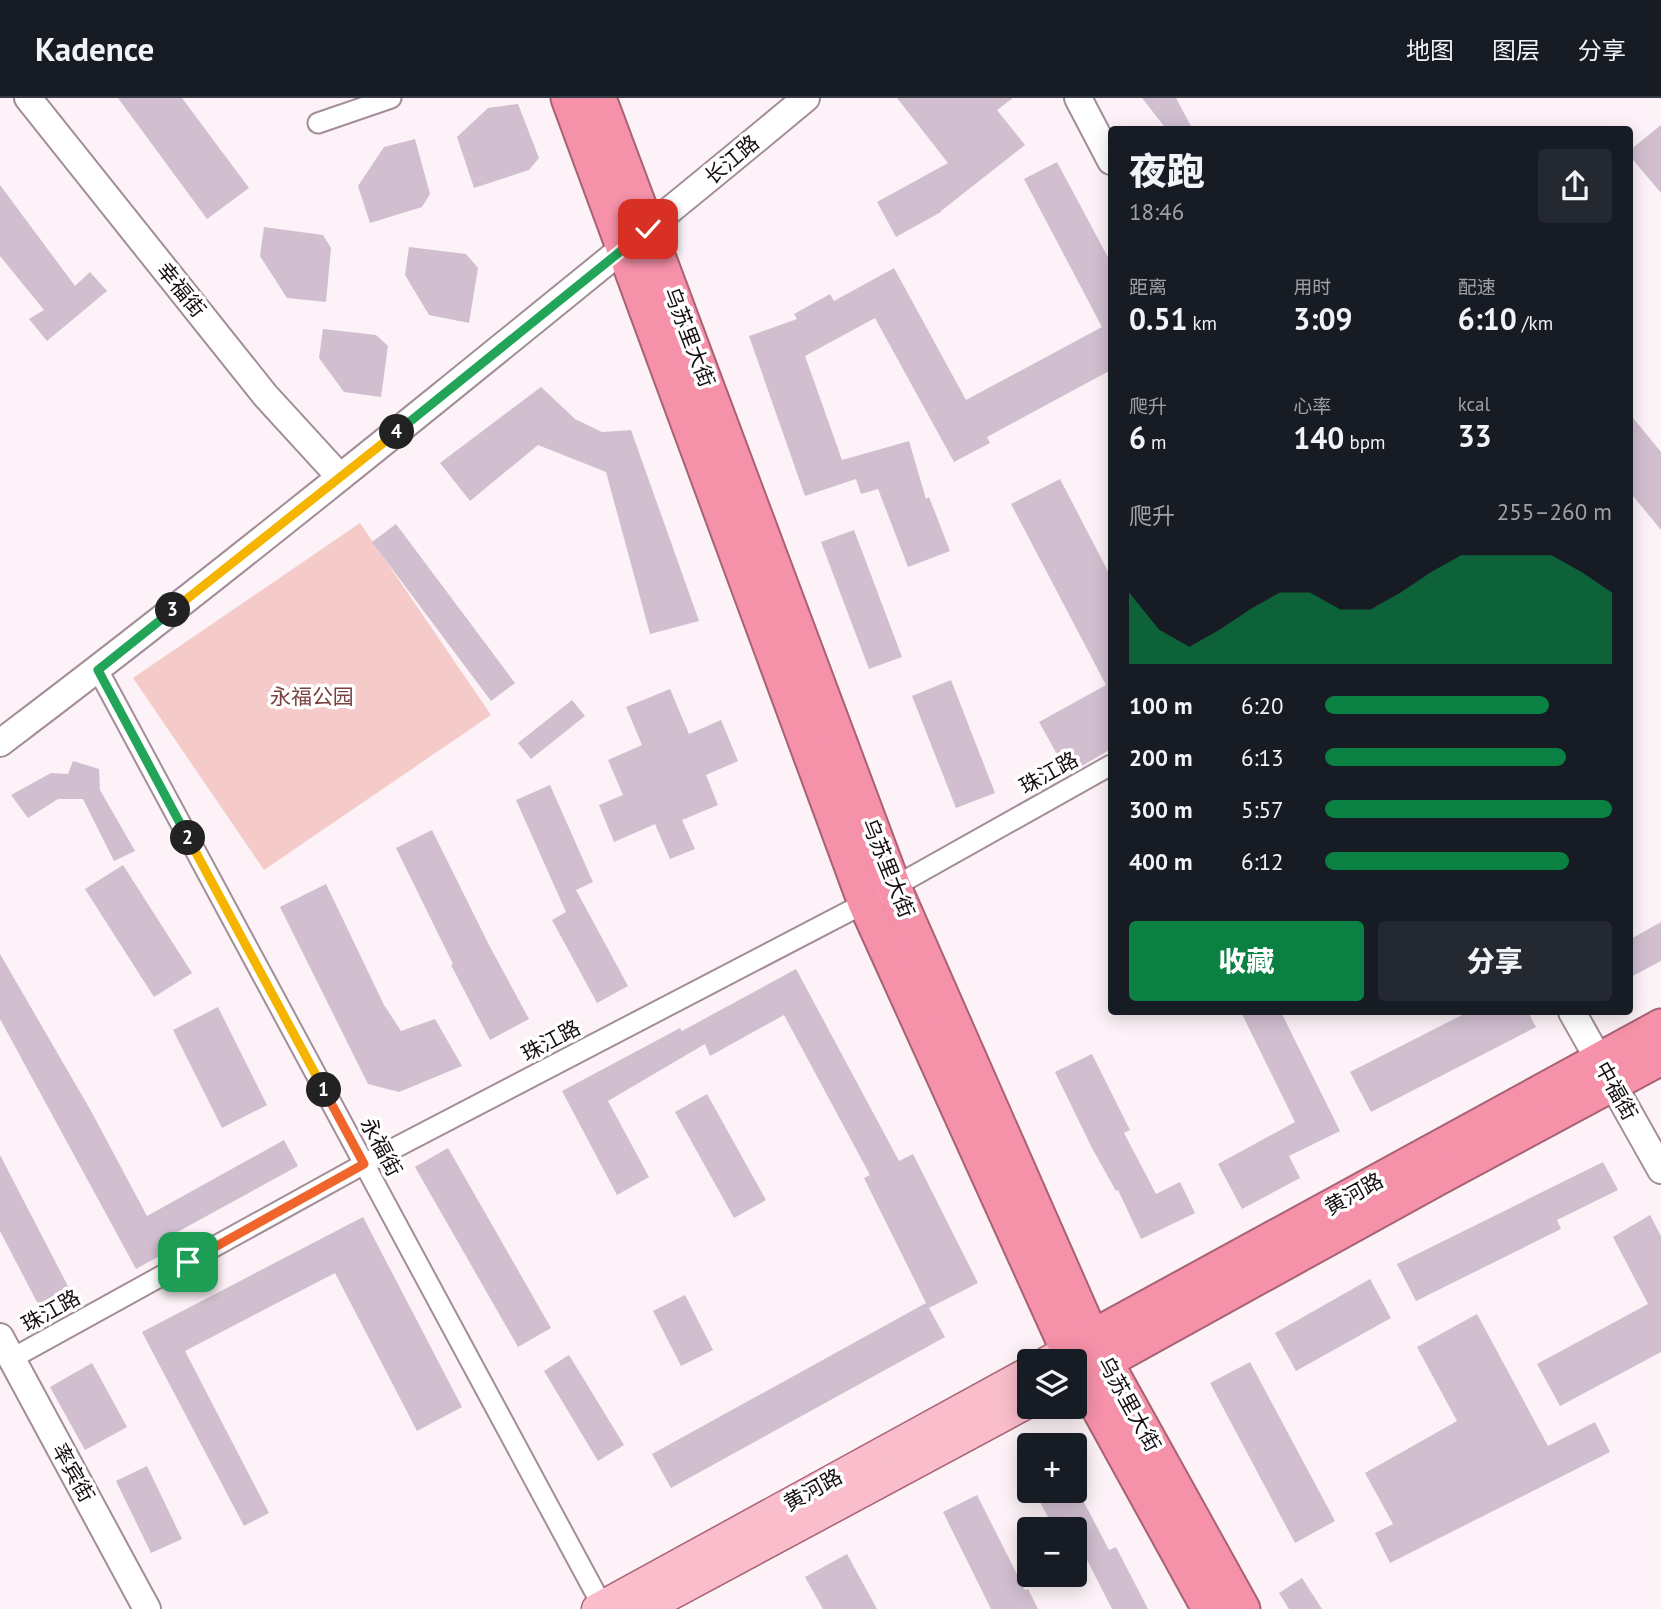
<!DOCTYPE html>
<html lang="zh">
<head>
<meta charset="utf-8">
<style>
	body { margin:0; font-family:"PT Sans","Noto Sans SC",sans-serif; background:#242831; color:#f1f3f6; height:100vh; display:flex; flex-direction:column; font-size:26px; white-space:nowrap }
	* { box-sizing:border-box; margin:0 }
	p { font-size:23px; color:#9ea1a6 }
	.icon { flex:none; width:38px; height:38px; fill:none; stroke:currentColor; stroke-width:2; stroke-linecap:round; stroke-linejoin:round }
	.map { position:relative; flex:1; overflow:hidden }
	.sheet { position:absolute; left:1108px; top:28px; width:525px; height:889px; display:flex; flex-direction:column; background:#171b24; border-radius:7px; box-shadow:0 4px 18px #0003 }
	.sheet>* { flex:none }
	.tools { position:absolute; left:1017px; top:1251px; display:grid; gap:14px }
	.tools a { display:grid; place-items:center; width:70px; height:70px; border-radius:7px; background:#171b24; box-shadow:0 4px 18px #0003; font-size:35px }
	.pin { position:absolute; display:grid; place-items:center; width:60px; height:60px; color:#fff; margin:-30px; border-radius:14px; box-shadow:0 4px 10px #0006 }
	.km { position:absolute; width:35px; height:35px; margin:-18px; border-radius:50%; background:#222; color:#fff; font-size:19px; line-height:35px; text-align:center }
	.round { display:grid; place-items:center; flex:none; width:74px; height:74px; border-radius:7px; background:#242831 }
	.summary { display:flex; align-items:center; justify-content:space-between; height:119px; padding:0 21px }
	h1 { font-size:38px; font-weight:800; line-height:52px }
	.metrics { display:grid; grid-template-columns:repeat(3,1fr); gap:10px; height:119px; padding:7px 21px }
	.metrics div { display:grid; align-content:center }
	.metrics b { font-size:30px; font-weight:800 }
	.metrics small { font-size:19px; font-weight:400 }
	.metrics p { font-size:19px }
	.chart { height:196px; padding:14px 21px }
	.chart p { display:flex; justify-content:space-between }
	.chart svg { width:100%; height:126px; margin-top:7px; fill:#0b8043; opacity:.7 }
	.primary-button { display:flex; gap:14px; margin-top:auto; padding:14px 21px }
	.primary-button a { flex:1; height:80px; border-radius:7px; background:#0b8043; color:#fff; font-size:28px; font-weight:800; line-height:80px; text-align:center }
	.primary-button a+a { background:#242831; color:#f1f3f6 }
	ul { padding:0 21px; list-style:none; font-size:23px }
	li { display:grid; grid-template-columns:112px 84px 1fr; align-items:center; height:52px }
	li i { height:18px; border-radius:9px; background:#0b8043 }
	header { display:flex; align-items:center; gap:42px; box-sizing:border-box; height:98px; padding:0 35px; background:#171b24; border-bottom:2px solid #363941 }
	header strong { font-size:33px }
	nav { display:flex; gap:38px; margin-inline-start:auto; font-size:24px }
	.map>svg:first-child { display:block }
	.green { fill:#f4cbc8 }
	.building { fill:#d1bfd0 }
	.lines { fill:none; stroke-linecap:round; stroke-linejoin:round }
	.street-casing { stroke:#a38d98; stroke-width:23 }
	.secondary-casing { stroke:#a38d98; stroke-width:30 }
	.primary-casing { stroke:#a76374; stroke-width:33 }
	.highway-casing { stroke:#a76374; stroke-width:37 }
	.street { stroke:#fff; stroke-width:19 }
	.secondary { stroke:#fff; stroke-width:26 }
	.primary { stroke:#f9bdcb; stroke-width:30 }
	.highway { stroke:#f591a9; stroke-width:33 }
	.split-1-casing { stroke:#fff; stroke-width:14 }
	.split-2-casing { stroke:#fff; stroke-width:14 }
	.split-3-casing { stroke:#fff; stroke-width:14 }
	.split-4-casing { stroke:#fff; stroke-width:14 }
	.split-5-casing { stroke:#fff; stroke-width:14 }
	.split-1 { stroke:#f0652b; stroke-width:9 }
	.split-2 { stroke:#f5b400; stroke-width:9 }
	.split-3 { stroke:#22a559; stroke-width:9 }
	.split-4 { stroke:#f5b400; stroke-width:9 }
	.split-5 { stroke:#22a559; stroke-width:9 }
	.labels { text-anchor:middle; stroke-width:7; stroke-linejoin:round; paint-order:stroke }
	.street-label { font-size:21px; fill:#160e12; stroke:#fff }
	.park-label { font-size:21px; fill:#7a413f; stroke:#fff }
</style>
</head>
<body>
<header>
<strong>Kadence</strong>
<nav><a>地图</a><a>图层</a><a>分享</a></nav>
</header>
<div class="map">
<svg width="1661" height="1511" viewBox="0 0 1661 1511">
	<rect width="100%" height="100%" fill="#fcf2f7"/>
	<!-- green -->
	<path class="green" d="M 360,425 L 491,617 L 264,772 L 133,580 Z"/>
	<!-- building -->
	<g class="building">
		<path d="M 118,0 L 182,0 L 249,90 L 207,121 Z"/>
		<path d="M 897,0 L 1013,0 L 997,12 L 1025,47 L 941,113 L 941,114 L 896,139 L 877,104 L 948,65 Z"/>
		<path d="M 1142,0 L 1176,0 L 1193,32 L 1167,32 Z"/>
		<path d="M 518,6 L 539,60 L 529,72 L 474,90 L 457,39 L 488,10 Z"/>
		<path d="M 1661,27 L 1661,95 L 1629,57 L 1629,53 Z"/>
		<path d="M 415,41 L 430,96 L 422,109 L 370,125 L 358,88 L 384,49 Z"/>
		<path d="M 1057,64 L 1111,165 L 1111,272 L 987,339 L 990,345 L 954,364 L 875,220 L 805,258 L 842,362 L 909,343 L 926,401 L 929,399 L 950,453 L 908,469 L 878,391 L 861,396 L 856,381 L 805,398 L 749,238 L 797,221 L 794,216 L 830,196 L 834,203 L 894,170 L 966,302 L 1102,229 L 1024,81 Z"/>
		<path d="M 0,87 L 75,188 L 90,174 L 107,193 L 47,243 L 29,221 L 44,212 L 0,158 Z"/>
		<path d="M 264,129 L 323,137 L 331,150 L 326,204 L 287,200 L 260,158 Z"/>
		<path d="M 409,149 L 466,156 L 478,170 L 469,225 L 429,217 L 405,177 Z"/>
		<path d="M 323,231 L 376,237 L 388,248 L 381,299 L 344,294 L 319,260 Z"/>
		<path d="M 541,289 L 575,321 L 602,334 L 631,332 L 699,523 L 650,536 L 606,374 L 538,347 L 470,403 L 440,365 Z"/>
		<path d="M 1629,315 L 1661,354 L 1661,432 L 1629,393 Z"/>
		<path d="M 1060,381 L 1111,479 L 1111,651 L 1068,676 L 1039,624 L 1106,587 L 1011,406 Z"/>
		<path d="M 396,426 L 515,585 L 491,603 L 372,444 Z"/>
		<path d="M 854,432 L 902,559 L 869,571 L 821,444 Z"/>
		<path d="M 951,582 L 995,695 L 956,710 L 912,598 Z"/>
		<path d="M 670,591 L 689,636 L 721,622 L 738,663 L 706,677 L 718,707 L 682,722 L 695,751 L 670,761 L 655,726 L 614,744 L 599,707 L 623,697 L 608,662 L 642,647 L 626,609 Z"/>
		<path d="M 572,602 L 585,618 L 531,661 L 518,645 Z"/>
		<path d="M 73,663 L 99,671 L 100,692 L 135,753 L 114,763 L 83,701 L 58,701 L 28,720 L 11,697 L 51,675 L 68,676 Z"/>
		<path d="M 550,687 L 593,784 L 576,792 L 628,888 L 597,905 L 552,822 L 566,814 L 516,702 Z"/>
		<path d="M 432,732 L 489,847 L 529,921 L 490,942 L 451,867 L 453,866 L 396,750 Z"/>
		<path d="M 123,767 L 192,875 L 154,899 L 85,791 Z"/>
		<path d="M 326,786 L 384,907 L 401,933 L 435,921 L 462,968 L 399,994 L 368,986 L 280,809 Z"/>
		<path d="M 1661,824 L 1661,863 L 1629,880 L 1629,842 Z"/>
		<path d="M 0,856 L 91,1013 L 147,1118 L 284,1042 L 298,1068 L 161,1143 L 167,1154 L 136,1171 L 0,921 Z"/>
		<path d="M 796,871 L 899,1063 L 913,1056 L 978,1185 L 929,1210 L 945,1239 L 671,1390 L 652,1356 L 926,1205 L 864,1080 L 870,1077 L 784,917 L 710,958 L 705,946 L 608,1003 L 649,1079 L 617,1097 L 562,993 L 680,930 L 682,933 Z"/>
		<path d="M 218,909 L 267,1007 L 222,1030 L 173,932 Z"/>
		<path d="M 1241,914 L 1281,914 L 1340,1033 L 1289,1058 L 1300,1080 L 1242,1111 L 1218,1066 L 1295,1024 Z"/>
		<path d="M 1468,914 L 1528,914 L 1536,929 L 1371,1014 L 1350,974 Z"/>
		<path d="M 1092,956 L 1130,1032 L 1124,1035 L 1156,1096 L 1180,1084 L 1195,1115 L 1141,1141 L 1118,1092 L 1116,1093 L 1092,1050 L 1055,974 Z"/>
		<path d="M 707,996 L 766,1102 L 734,1120 L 675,1014 Z"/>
		<path d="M 448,1050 L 551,1230 L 518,1249 L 415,1069 Z"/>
		<path d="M 0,1057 L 71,1194 L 40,1210 L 0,1133 Z"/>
		<path d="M 1603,1064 L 1618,1092 L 1557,1122 L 1561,1131 L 1416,1203 L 1397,1166 Z"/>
		<path d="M 1650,1117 L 1661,1138 L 1661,1254 L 1560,1308 L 1537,1266 L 1648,1206 L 1613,1139 Z"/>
		<path d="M 363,1119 L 462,1309 L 417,1333 L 335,1175 L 185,1253 L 269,1415 L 244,1428 L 142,1234 Z"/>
		<path d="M 1370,1181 L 1391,1220 L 1296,1273 L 1275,1235 Z"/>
		<path d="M 685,1197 L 713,1252 L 681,1268 L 653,1213 Z"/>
		<path d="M 1477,1216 L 1548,1348 L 1595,1324 L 1610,1354 L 1390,1465 L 1375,1435 L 1393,1426 L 1365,1375 L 1457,1323 L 1417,1249 Z"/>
		<path d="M 569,1257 L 624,1347 L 598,1363 L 544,1273 Z"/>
		<path d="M 1250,1264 L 1335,1423 L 1295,1445 L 1210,1285 Z"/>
		<path d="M 92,1265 L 127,1329 L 85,1352 L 50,1289 Z"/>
		<path d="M 147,1368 L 182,1441 L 151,1455 L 116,1383 Z"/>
		<path d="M 1034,1393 L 1078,1393 L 1109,1452 L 1116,1449 L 1148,1511 L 1112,1511 L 1085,1458 L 1074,1463 L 1074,1432 L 1055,1432 Z"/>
		<path d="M 977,1397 L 1025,1492 L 1028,1491 L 1038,1511 L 991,1511 L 943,1414 Z"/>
		<path d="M 847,1456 L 877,1511 L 823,1511 L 805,1479 Z"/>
		<path d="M 1302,1480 L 1322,1511 L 1289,1511 L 1279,1495 Z"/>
	</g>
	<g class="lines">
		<defs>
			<g id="street">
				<path d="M 318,25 L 391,0"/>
				<path d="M 98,572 L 604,1511"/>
				<path d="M 11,1261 L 364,1066 L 865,805 L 1111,667"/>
			</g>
			<g id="secondary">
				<path d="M 28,0 L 265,297 L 340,379"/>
				<path d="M 1078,0 L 1111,63"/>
				<path d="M 0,645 C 149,533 295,416 441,298 C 563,199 685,101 806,0"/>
				<path d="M 1572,914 L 1661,1072"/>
				<path d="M 0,1239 L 147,1511"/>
			</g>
			<g id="primary">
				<path d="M 1047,1264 L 1089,1241"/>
				<path d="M 597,1511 L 1029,1274"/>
				<path d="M 644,1511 L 1029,1304"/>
			</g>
			<g id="highway">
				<path d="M 568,0 L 865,805 L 1073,1264"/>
				<path d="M 599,0 L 894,789 L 1092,1239 L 1243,1511"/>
				<path d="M 1092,1239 L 1661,928"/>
				<path d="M 1105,1264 L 1438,1080 L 1661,960"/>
				<path d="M 1074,1266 L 1209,1511"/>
			</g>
		</defs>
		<!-- street casing -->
		<use href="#street" class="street-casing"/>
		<!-- secondary casing -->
		<use href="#secondary" class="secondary-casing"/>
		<!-- primary casing -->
		<use href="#primary" class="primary-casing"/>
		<!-- highway casing -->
		<use href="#highway" class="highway-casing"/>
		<!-- street -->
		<use href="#street" class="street"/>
		<!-- secondary -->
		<use href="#secondary" class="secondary"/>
		<!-- primary -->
		<use href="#primary" class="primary"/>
		<!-- highway -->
		<use href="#highway" class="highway"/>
	</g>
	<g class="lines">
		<defs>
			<path id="split-1" d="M 188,1164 L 364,1066 L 324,992"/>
			<path id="split-2" d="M 188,740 L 324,992"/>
			<path id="split-3" d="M 173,512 L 98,572 L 188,740"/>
			<path id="split-4" d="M 173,512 L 397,334"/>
			<path id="split-5" d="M 397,334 L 648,131"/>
		</defs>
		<!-- split-1 casing -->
		<use href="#split-1" class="split-1-casing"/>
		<!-- split-2 casing -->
		<use href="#split-2" class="split-2-casing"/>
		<!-- split-3 casing -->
		<use href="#split-3" class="split-3-casing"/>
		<!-- split-4 casing -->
		<use href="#split-4" class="split-4-casing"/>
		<!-- split-5 casing -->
		<use href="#split-5" class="split-5-casing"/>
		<!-- split-1 -->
		<use href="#split-1" class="split-1"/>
		<!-- split-2 -->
		<use href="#split-2" class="split-2"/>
		<!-- split-3 -->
		<use href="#split-3" class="split-3"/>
		<!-- split-4 -->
		<use href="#split-4" class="split-4"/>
		<!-- split-5 -->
		<use href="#split-5" class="split-5"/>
	</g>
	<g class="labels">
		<!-- street labels -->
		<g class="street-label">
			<text transform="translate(732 62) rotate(-40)" y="7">长江路</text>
			<text transform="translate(181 192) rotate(51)" y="7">幸福街</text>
			<text transform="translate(689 239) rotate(69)" y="7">乌苏里大街</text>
			<text transform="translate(1049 675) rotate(-29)" y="7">珠江路</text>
			<text transform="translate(888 770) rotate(68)" y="7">乌苏里大街</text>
			<text transform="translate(551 943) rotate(-28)" y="7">珠江路</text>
			<text transform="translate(1616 993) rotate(61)" y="7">中福街</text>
			<text transform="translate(381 1049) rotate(62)" y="7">永福街</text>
			<text transform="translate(1354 1096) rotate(-29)" y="7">黄河路</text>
			<text transform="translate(51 1213) rotate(-29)" y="7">珠江路</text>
			<text transform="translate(1129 1306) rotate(61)" y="7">乌苏里大街</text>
			<text transform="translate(73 1375) rotate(61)" y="7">率宾街</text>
			<text transform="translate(813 1392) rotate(-29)" y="7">黄河路</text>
		</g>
		<!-- park labels -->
		<g class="park-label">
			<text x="312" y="606">永福公园</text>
		</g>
	</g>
</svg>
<div class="tools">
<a><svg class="icon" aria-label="layers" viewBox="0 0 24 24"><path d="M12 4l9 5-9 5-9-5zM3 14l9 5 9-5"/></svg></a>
<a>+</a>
<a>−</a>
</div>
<div class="pin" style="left:188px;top:1164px;background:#1e9e55"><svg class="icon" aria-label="arrive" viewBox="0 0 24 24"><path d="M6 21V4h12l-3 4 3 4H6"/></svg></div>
<div class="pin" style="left:648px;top:131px;background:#d93025"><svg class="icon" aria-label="check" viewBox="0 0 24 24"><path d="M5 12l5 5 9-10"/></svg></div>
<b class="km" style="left:324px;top:992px">1</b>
<b class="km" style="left:188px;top:740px">2</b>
<b class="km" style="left:173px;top:512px">3</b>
<b class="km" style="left:397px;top:334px">4</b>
<section class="sheet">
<div class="summary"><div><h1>夜跑</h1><p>18:46</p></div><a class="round"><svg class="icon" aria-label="share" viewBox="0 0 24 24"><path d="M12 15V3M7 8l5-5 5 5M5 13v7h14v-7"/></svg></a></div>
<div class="metrics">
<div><p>距离</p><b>0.51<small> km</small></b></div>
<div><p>用时</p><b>3:09</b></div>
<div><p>配速</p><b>6:10<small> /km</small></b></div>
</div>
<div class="metrics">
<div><p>爬升</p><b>6<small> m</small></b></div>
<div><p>心率</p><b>140<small> bpm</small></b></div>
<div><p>kcal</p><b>33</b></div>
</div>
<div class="chart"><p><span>爬升</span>255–260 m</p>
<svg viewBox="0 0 160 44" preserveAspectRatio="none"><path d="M0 44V19L10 32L20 38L30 32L40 25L50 19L60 19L70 25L80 25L90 19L100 12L110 6L120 6L130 6L140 6L150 12L160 19V44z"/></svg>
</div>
<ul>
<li><b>100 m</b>6:20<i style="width:78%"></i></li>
<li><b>200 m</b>6:13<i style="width:84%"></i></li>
<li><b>300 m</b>5:57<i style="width:100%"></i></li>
<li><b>400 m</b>6:12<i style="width:85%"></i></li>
</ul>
<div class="primary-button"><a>收藏</a><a>分享</a></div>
</section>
</div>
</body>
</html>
